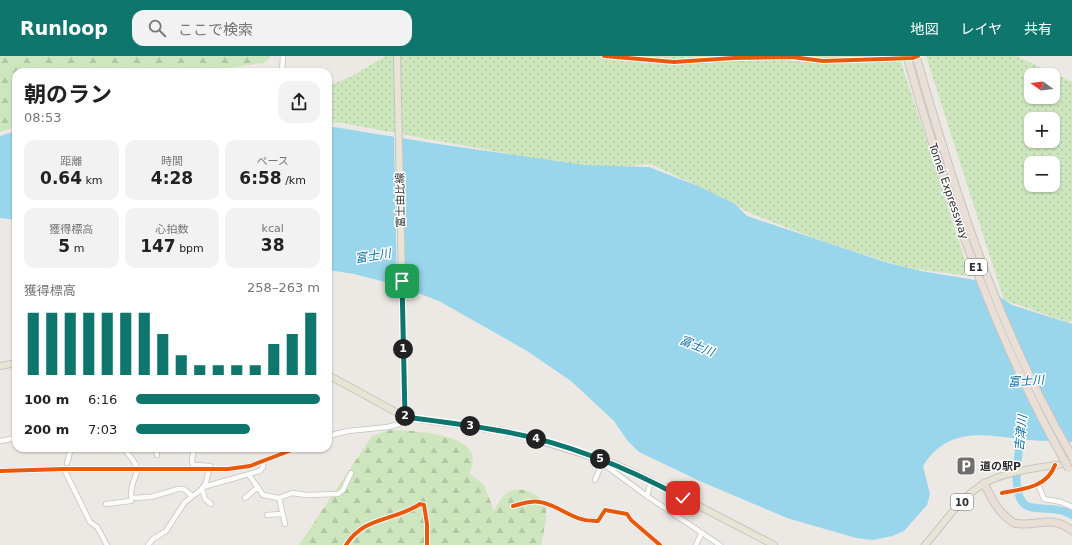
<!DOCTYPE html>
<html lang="ja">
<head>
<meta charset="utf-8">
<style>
	body { margin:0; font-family:"DejaVu Sans","Noto Sans JP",sans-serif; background:#f2f2f2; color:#222; height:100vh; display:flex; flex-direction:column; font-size:15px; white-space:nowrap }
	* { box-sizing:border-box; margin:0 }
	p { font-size:13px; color:#767676 }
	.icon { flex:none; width:22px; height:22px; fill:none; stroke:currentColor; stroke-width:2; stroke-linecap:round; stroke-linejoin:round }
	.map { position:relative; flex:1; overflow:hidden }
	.details { position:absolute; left:12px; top:12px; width:320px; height:384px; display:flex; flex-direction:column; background:#fff; border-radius:12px; box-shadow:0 1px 3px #0004 }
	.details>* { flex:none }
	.needle { width:26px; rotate:285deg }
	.tools { position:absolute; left:1024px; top:12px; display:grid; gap:8px }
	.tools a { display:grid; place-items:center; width:36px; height:36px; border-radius:8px; background:#fff; box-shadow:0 1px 3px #0004; font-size:20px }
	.pin { position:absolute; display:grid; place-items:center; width:34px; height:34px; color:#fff; margin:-17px; border-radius:8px; box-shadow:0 2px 6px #0006 }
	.km { position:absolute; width:20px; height:20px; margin:-10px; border-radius:50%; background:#222; color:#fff; font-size:11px; line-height:20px; text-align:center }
	.round { display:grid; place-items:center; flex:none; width:42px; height:42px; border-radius:12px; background:#f2f2f2 }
	.overview { display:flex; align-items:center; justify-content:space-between; height:68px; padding:0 12px }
	h1 { font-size:22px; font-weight:700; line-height:30px }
	.metrics { display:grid; grid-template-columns:repeat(3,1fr); gap:6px; height:68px; padding:4px 12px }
	.metrics div { display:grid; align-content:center; border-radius:10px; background:#f2f2f2; text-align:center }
	.metrics b { font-size:17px; font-weight:700 }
	.metrics small { font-size:11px; font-weight:400 }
	.metrics p { font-size:11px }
	.chart { height:112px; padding:8px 12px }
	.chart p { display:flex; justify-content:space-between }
	.chart svg { width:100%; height:72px; margin-top:4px; stroke:#0f766e; stroke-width:6 }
	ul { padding:0 12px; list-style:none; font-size:13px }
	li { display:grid; grid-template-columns:64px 48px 1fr; align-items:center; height:30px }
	li i { height:10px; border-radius:5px; background:#0f766e }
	header { display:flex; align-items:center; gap:24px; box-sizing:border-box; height:56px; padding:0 20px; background:#0f766e; color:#fff }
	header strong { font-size:19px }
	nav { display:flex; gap:22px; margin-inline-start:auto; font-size:14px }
	.search { width:280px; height:36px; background:#f2f2f2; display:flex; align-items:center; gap:10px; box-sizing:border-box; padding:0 14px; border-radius:12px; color:#767676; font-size:15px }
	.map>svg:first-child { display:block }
	.grass { fill:url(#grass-dots); fill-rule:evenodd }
	.forest { fill:url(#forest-firs) }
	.water { fill:#99d6ec }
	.pier { fill:#ece8e4 }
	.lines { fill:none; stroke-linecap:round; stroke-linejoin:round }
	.river { stroke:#99d6ec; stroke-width:8 }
	.minor-casing { stroke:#c5c4c5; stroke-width:6 }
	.major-casing { stroke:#c6c5c4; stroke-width:8 }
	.highway-casing { stroke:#c6c5c4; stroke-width:9 }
	.minor { stroke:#fcfcfb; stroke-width:4.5 }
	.major { stroke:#e8e4d6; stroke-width:6 }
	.highway { stroke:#eadfd6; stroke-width:7 }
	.highway-bridge-casing { stroke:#c6c5c4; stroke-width:9; stroke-linecap:butt }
	.highway-bridge { stroke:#eadfd6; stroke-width:7 }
	.cycleway-casing { stroke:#fff; stroke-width:6 }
	.cycleway { stroke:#e8590c; stroke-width:4 }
	.route-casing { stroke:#fff; stroke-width:8 }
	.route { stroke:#0f766e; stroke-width:5 }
	.labels { text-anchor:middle; stroke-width:3; stroke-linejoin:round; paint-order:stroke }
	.shield { fill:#fff; stroke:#6d6d6d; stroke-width:1 }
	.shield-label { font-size:10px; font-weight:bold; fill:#2e2e2e }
	.street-label { font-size:11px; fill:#2e2e2e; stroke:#fff }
	.poi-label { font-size:11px; font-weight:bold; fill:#2e2e2e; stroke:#fff; text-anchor:start }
	.water-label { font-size:12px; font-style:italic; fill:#0d6fa3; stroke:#fff }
</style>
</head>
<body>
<header>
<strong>Runloop</strong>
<div class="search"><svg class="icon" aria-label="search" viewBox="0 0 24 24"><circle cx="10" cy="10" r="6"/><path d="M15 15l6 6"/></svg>ここで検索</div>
<nav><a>地図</a><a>レイヤ</a><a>共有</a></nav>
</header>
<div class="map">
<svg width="1072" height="489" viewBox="0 0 1072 489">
	<defs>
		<pattern id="grass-dots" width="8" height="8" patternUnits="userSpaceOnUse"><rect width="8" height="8" fill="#cee6be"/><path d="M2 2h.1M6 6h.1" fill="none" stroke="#b1c6a4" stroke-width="1.8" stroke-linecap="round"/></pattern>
		<pattern id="forest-firs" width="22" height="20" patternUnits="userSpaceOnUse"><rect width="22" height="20" fill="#cee6be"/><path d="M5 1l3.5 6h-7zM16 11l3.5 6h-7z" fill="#b1c6a4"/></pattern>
	</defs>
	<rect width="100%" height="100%" fill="#ece8e4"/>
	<!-- grass -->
	<g class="grass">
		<path d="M 386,0 L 899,0 L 970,220 L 907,212 L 822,185 L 752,158 L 716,139 L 651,108 L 591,113 L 336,66 L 328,69 L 328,30 L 350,21 Z"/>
		<path d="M 926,0 L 1016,0 L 1072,26 L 1072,265 L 1067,266 L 1004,244 ZM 1031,19 L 1053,19 L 1053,41 L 1031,41 ZM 1031,63 L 1053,63 L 1053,85 L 1031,85 ZM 1031,107 L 1053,107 L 1053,129 L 1031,129 Z"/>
	</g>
	<!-- forest -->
	<g class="forest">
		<path d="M 0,0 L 271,0 L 264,7 L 226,12 L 226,16 L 16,16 L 16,71 L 0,76 Z"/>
		<path d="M 390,374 C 409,374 462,377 471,396 C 475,403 471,411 470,418 L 484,429 L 494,455 C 497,451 498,447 501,443 C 514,426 533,435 546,447 L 546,464 L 541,489 L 299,489 L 372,380 Z"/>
	</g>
	<!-- water -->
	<g class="water">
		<path d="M 328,71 L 334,71 L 438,88 L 584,109 L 649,111 L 700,131 L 735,148 L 747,160 L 888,207 L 921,215 L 975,224 L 1012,249 L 1072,268 L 1072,386 C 1055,385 1037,385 1019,383 C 981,378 947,372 923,410 L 930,438 L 927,449 L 904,475 L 892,480 L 873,484 L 856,482 L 787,462 L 702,426 L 639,396 L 627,384 L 614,365 L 571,325 L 527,295 L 439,245 L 397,229 L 354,218 L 328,214 Z"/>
		<path d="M 16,75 L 16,164 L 0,162 L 0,80 Z"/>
	</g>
	<!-- pier -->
	<path class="pier" d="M 394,79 L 402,80 L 405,234 L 397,231 Z"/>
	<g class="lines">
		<!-- river -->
		<path class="river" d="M 1022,373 C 1020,390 1007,445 1030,451 C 1045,454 1059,451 1072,459"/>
		<defs>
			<g id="minor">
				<path d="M 604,0 L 674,6 L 774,1 L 823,5 L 909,2"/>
				<path d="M 282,16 L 283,0"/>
				<path d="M 328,380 L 348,375 L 388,371 L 399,368 L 405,361"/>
				<path d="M 0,385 L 16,382"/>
				<path d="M 123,392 C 150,422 130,412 131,442 L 151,441 L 178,433 L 184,433 L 192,440"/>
				<path d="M 156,392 L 157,399"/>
				<path d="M 67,407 L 71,392"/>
				<path d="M 64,413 L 90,466 L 97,471 L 107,489"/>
				<path d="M 0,415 L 64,413 L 228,413 L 250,410 L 297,392"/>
				<path d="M 249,419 L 263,439 L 279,442 L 292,437 L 306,439 L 338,438 L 343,434 L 351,417"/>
				<path d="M 595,424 L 602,407 L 647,440"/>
				<path d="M 651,425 L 647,440 L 720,489"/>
				<path d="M 1038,428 L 1044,443 L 1061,446 L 1072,451"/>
				<path d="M 203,431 L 260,415 L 263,411 L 263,405"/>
				<path d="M 202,433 L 205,443 L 211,448"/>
				<path d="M 1002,437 C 1022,433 1047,432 1055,409"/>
				<path d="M 245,442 L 258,431"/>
				<path d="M 279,442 L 285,468"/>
				<path d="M 106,448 L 131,445"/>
				<path d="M 513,450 C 521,448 532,444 540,446 C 562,450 572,466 598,465 L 605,454 L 627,458 L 631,464 L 660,489"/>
				<path d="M 267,459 L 281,458"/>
				<path d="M 148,489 L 153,483 L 166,475 L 185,446 L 202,433 L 206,426 L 210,410 L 193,409 L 192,404 L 194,392"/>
				<path d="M 346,489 C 364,460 395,465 420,448 L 424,449 L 427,468 L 427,489"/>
				<path d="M 696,489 L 701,478"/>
			</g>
			<g id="major">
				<path d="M 397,0 L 405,361"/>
				<path d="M 0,310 L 16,307"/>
				<path d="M 328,319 L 405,361 L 502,375 L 525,380 L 612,407 L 651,425 L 774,489"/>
				<path d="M 925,489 C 944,468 960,441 985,427 C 1006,415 1047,410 1072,407"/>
			</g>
			<path id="highway" d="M 984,427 C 991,442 999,458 1014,467 C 1035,472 1052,457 1072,475"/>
		</defs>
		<!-- minor casing -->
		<use href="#minor" class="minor-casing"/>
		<!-- major casing -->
		<use href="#major" class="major-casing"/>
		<!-- highway casing -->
		<use href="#highway" class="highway-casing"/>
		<!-- minor -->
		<use href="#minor" class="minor"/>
		<!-- major -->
		<use href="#major" class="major"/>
		<!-- highway -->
		<use href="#highway" class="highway"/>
		<defs>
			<g id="highway-bridge">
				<path d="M 907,0 C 946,142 996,284 1069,413"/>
				<path d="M 916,0 C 955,137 999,276 1072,400"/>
			</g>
		</defs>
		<!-- highway-bridge casing -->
		<use href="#highway-bridge" class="highway-bridge-casing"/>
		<!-- highway-bridge -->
		<use href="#highway-bridge" class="highway-bridge"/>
		<defs>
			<g id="cycleway">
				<path d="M 604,0 L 674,6 L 734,2 L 792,1 L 823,5 L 913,2 L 918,0"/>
				<path d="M 0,415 L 64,413 L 228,413 L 250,410 L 297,392"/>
				<path d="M 1002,437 C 1022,433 1047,432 1055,409"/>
				<path d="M 513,450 C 521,448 532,444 540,446 C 562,450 572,466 598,465 L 605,454 L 627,458 L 631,464 L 660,489"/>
				<path d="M 346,489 C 364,460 395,465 420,448 L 424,449 L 427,468 L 427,489"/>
			</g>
		</defs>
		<!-- cycleway casing -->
		<use href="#cycleway" class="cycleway-casing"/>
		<!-- cycleway -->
		<use href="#cycleway" class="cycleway"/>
	</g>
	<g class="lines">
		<defs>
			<path id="route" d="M 402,225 L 405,361 C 437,365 469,369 501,375 C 565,386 626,411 683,442"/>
		</defs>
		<!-- route casing -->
		<use href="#route" class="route-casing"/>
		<!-- route -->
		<use href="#route" class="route"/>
	</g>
	<!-- icons -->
	<defs>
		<symbol id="parking-square" viewBox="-11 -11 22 22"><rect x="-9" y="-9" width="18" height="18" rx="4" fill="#706f6e" stroke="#fff"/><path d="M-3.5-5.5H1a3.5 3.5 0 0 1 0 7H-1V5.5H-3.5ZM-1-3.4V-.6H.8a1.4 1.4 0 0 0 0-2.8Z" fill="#fff"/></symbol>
	</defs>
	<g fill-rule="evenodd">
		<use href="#parking-square" x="955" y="399" width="22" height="22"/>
	</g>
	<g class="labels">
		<!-- shield labels -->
		<g class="shield">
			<rect x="965" y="203" width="22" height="16" rx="3"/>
			<rect x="951" y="438" width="22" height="16" rx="3"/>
		</g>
		<g class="shield-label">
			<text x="976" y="215">E1</text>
			<text x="962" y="450">10</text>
		</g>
		<!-- street labels -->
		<g class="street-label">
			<text transform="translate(949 135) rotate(71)" y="4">Tomei Expressway</text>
			<text transform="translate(400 144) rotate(-91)" y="4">富士由比線</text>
		</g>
		<!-- poi labels -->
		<g class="poi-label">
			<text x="980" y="414">道の駅P</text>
		</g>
		<!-- water labels -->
		<g class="water-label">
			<text transform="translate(373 200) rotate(-9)" y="4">富士川</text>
			<text transform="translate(697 290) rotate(22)" y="4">富士川</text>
			<text transform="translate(1026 325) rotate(-4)" y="4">富士川</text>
			<text transform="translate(1021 377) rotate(-84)" y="4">吉津川</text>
		</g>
	</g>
</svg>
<div class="tools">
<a><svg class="needle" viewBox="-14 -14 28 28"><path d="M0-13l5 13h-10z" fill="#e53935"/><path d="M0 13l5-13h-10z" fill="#767676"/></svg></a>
<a>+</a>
<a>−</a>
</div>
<div class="pin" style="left:402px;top:225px;background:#1e9e55"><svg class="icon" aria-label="arrive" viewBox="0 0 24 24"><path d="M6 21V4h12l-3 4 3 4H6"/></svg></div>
<div class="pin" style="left:683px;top:442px;background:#d93025"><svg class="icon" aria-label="check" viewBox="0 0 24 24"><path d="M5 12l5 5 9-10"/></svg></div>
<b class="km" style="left:403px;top:293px">1</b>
<b class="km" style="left:405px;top:360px">2</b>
<b class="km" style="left:470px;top:370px">3</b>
<b class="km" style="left:536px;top:383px">4</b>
<b class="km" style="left:600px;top:403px">5</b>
<section class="details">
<div class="overview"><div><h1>朝のラン</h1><p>08:53</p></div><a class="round"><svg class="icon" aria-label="share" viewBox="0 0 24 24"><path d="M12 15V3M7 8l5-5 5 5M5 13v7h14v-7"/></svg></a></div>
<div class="metrics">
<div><p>距離</p><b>0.64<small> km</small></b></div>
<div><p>時間</p><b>4:28</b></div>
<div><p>ペース</p><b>6:58<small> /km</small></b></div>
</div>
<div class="metrics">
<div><p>獲得標高</p><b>5<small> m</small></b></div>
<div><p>心拍数</p><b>147<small> bpm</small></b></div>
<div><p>kcal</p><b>38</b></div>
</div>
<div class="chart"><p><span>獲得標高</span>258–263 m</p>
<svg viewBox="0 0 160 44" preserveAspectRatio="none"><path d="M5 44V6M15 44V6M25 44V6M35 44V6M45 44V6M55 44V6M65 44V6M75 44V19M85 44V32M95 44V38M105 44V38M115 44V38M125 44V38M135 44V25M145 44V19M155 44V6"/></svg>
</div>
<ul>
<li><b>100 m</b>6:16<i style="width:100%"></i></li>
<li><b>200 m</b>7:03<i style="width:62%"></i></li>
</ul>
</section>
</div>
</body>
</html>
